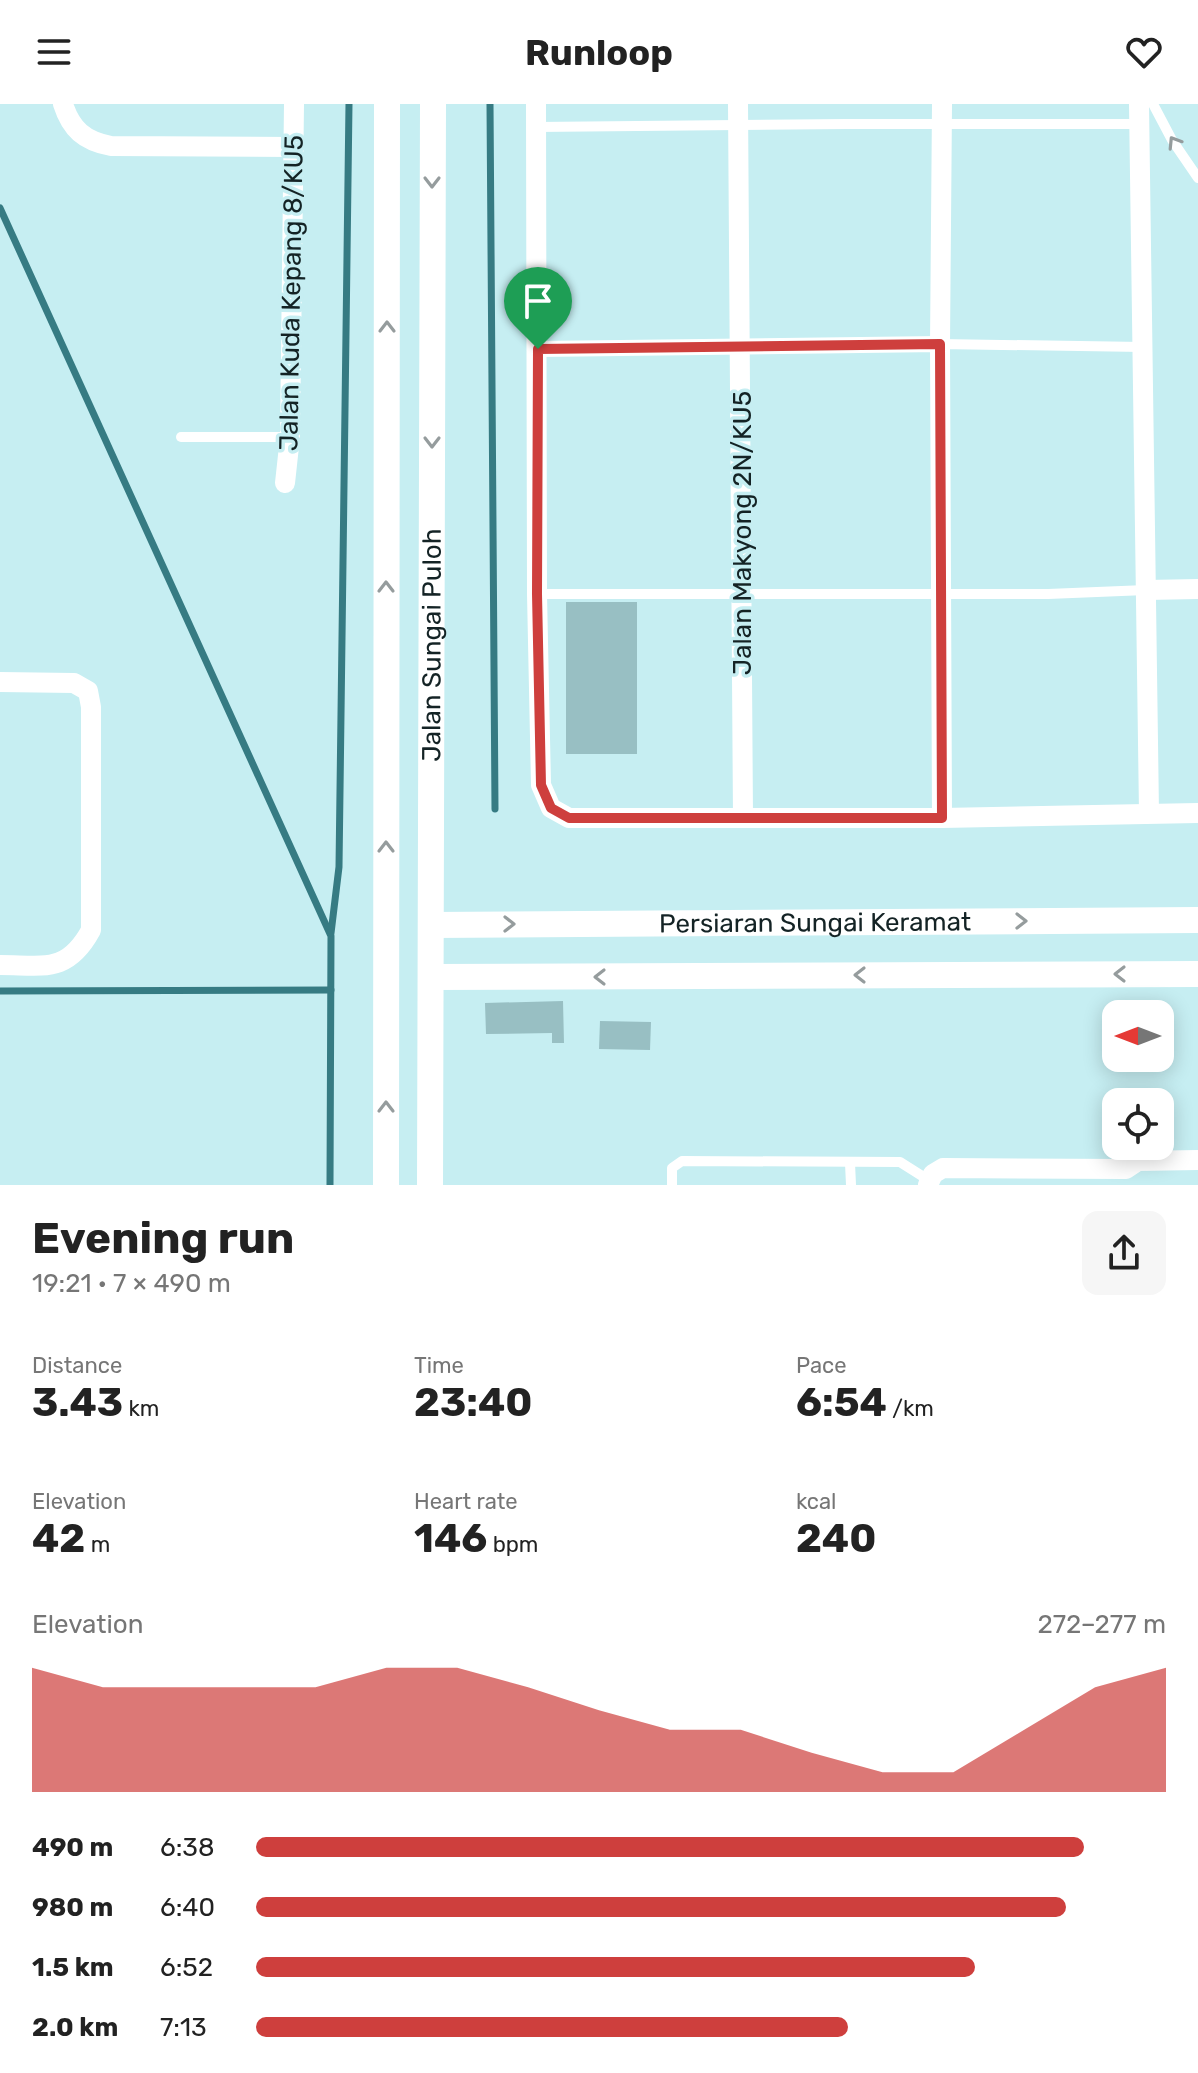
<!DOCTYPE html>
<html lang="en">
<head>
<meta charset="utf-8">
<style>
	body { margin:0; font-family:Rubik,sans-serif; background:#f6f6f6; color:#222; height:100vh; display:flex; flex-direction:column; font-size:30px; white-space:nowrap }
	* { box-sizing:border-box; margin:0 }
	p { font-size:26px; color:#767676 }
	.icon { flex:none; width:44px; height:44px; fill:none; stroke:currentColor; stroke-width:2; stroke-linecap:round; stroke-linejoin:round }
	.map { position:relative; height:1081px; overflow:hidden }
	.sheet { display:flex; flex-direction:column; background:#fff; flex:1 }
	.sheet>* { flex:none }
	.needle { width:52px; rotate:270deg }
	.buttons { position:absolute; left:1102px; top:896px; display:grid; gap:16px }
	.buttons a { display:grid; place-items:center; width:72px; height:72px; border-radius:16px; background:#fff; box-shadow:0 4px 20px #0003; font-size:40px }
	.pin { position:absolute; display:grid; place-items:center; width:68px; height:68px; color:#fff; margin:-82px -34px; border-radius:50% 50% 50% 0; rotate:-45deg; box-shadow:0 0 8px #0007 }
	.pin .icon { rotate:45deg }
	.round { display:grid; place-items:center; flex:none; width:84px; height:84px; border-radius:16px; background:#f6f6f6 }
	.overview { display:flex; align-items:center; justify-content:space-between; height:136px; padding:0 32px }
	h1 { font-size:44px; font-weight:700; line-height:60px }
	.figures { display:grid; grid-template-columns:repeat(3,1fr); gap:12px; height:136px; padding:8px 32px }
	.figures div { display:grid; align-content:center }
	.figures b { font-size:40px; font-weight:700 }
	.figures small { font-size:22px; font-weight:400 }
	.figures p { font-size:22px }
	.chart { height:224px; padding:16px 32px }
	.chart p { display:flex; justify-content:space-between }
	.chart svg { width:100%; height:144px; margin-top:8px; fill:#ce3f3d; opacity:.7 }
	ul { padding:0 32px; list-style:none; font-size:26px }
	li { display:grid; grid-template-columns:128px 96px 1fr; align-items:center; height:60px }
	li i { height:20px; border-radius:10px; background:#ce3f3d }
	header { display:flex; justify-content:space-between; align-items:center; height:104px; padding:0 32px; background:#fff; font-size:36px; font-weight:700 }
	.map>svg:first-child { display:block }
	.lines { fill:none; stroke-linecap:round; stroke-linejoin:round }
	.stream { stroke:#367b83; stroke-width:7 }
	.building { fill:#98bfc3 }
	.service { stroke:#fff; stroke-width:10 }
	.minor { stroke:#fff; stroke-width:20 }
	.tertiary { stroke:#fff; stroke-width:26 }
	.oneway { stroke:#959c9d }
	.route-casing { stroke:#fff; stroke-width:16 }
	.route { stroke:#ce3f3d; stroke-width:10 }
	.labels { text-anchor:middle; stroke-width:7; stroke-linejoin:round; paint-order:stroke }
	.street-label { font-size:26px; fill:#142325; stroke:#c6eef2 }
</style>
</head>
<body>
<header><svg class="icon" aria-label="menu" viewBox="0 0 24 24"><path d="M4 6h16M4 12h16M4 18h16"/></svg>Runloop<svg class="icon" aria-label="heart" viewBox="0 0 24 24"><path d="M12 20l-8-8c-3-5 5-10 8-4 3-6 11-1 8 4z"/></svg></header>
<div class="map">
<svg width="1198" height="1081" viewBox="0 0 1198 1081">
	<rect width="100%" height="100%" fill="#c6eef2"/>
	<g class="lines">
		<!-- stream -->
		<g class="stream">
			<path d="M 490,0 L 495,705"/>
			<path d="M 0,104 L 331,832 L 330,1081"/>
			<path d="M 331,829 L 339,763 L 349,0"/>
			<path d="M 0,887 L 331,886"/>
		</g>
	</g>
	<!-- building -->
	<g class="building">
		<rect x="566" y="498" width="71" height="152"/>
		<path d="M 563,897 L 564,939 L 552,939 L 552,929 L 486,930 L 485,899 Z"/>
		<path d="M 600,917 L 651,918 L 650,946 L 599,945 Z"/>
	</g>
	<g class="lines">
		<!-- service -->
		<g class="service">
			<path d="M 1153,0 L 1172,36 L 1198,74"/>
			<path d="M 536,23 L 847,20 L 1138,20"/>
			<path d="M 538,245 L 940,240 L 1143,243"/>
			<path d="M 181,333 L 290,333"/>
			<path d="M 537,490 L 1048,490 L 1146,486"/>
			<path d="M 850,1059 L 851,1081"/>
			<path d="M 672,1081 L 672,1064 L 682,1057 L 900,1058 L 930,1077"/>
		</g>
		<!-- minor -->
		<g class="minor">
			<path d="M 63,0 C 71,25 84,37 111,42 L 294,43"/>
			<path d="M 536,0 L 537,490 L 541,681 L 551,704 L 569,714 L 942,714 L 1198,709"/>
			<path d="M 738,0 L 743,714"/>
			<path d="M 1139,0 L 1149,709"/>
			<path d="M 285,379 L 290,333 L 294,0"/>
			<path d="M 1146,486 L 1198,485"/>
			<path d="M 0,578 L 74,579 L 88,587 L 91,603 L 91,826 C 67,870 44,861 0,861"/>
			<path d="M 942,714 L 940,240 L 942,0"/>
			<path d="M 928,1081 L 933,1070 L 943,1064 L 1126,1065 L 1138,1057 L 1198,1056"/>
		</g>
		<!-- tertiary -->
		<g class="tertiary">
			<path id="s1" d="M 431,821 L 1198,816"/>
			<path d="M 431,873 L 1198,870"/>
			<path d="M 386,1081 L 387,0"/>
			<path id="s2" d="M 430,1081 L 433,0"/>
		</g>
	</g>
	<!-- one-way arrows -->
	<defs><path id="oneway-chevron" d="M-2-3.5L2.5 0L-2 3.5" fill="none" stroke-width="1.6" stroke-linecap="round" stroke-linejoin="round" transform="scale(2)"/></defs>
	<g class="oneway">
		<use href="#oneway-chevron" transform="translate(1174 38) rotate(-122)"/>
		<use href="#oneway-chevron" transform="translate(432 78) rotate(90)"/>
		<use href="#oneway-chevron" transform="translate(387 223) rotate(-90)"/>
		<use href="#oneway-chevron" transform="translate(432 338) rotate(90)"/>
		<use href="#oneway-chevron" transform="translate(386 483) rotate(-90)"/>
		<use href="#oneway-chevron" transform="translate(386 743) rotate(-90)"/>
		<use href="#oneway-chevron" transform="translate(1021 817)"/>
		<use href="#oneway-chevron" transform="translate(509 820)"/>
		<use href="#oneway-chevron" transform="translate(1120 870) rotate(180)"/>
		<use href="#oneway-chevron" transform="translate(860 871) rotate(180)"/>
		<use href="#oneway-chevron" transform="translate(600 873) rotate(180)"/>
		<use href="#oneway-chevron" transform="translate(386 1003) rotate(-90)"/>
	</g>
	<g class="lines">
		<defs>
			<path id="route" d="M 940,240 L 942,714 L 569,714 L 551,704 L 541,681 L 537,490 L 538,245 Z"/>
		</defs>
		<!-- route casing -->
		<use href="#route" class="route-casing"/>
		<!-- route -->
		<use href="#route" class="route"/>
	</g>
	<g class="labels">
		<!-- street labels -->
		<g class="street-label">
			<text transform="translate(291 189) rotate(-89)" y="9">Jalan Kuda Kepang 8/KU5</text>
			<text transform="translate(742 429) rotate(-90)" y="9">Jalan Makyong 2N/KU5</text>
			<text dy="9" stroke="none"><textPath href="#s2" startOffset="540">Jalan Sungai Puloh</textPath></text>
			<text dy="9" stroke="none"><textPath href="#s1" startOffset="384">Persiaran Sungai Keramat</textPath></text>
		</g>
	</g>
</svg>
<div class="buttons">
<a><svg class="needle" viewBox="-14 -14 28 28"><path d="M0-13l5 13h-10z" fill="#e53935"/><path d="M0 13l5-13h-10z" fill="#767676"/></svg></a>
<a><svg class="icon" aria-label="locate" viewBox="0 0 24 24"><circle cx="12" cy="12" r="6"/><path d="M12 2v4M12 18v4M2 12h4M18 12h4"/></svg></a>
</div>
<div class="pin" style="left:538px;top:245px;background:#1e9e55"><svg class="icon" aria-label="arrive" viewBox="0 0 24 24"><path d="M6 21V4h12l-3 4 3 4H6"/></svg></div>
</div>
<section class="sheet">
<div class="overview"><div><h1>Evening run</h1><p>19:21 · 7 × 490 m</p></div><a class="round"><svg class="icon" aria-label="share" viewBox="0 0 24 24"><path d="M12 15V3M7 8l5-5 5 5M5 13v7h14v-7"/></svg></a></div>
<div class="figures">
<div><p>Distance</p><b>3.43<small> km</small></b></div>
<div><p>Time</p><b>23:40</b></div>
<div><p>Pace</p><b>6:54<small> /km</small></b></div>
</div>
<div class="figures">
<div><p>Elevation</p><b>42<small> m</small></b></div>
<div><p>Heart rate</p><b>146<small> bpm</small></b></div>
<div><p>kcal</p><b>240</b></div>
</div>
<div class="chart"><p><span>Elevation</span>272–277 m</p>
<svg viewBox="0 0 160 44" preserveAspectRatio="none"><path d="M0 44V6L10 12L20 12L30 12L40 12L50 6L60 6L70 12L80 19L90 25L100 25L110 32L120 38L130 38L140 25L150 12L160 6V44z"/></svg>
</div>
<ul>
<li><b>490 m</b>6:38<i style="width:91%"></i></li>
<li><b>980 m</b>6:40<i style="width:89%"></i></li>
<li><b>1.5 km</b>6:52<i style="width:79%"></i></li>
<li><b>2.0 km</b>7:13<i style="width:65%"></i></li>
</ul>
</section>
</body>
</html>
